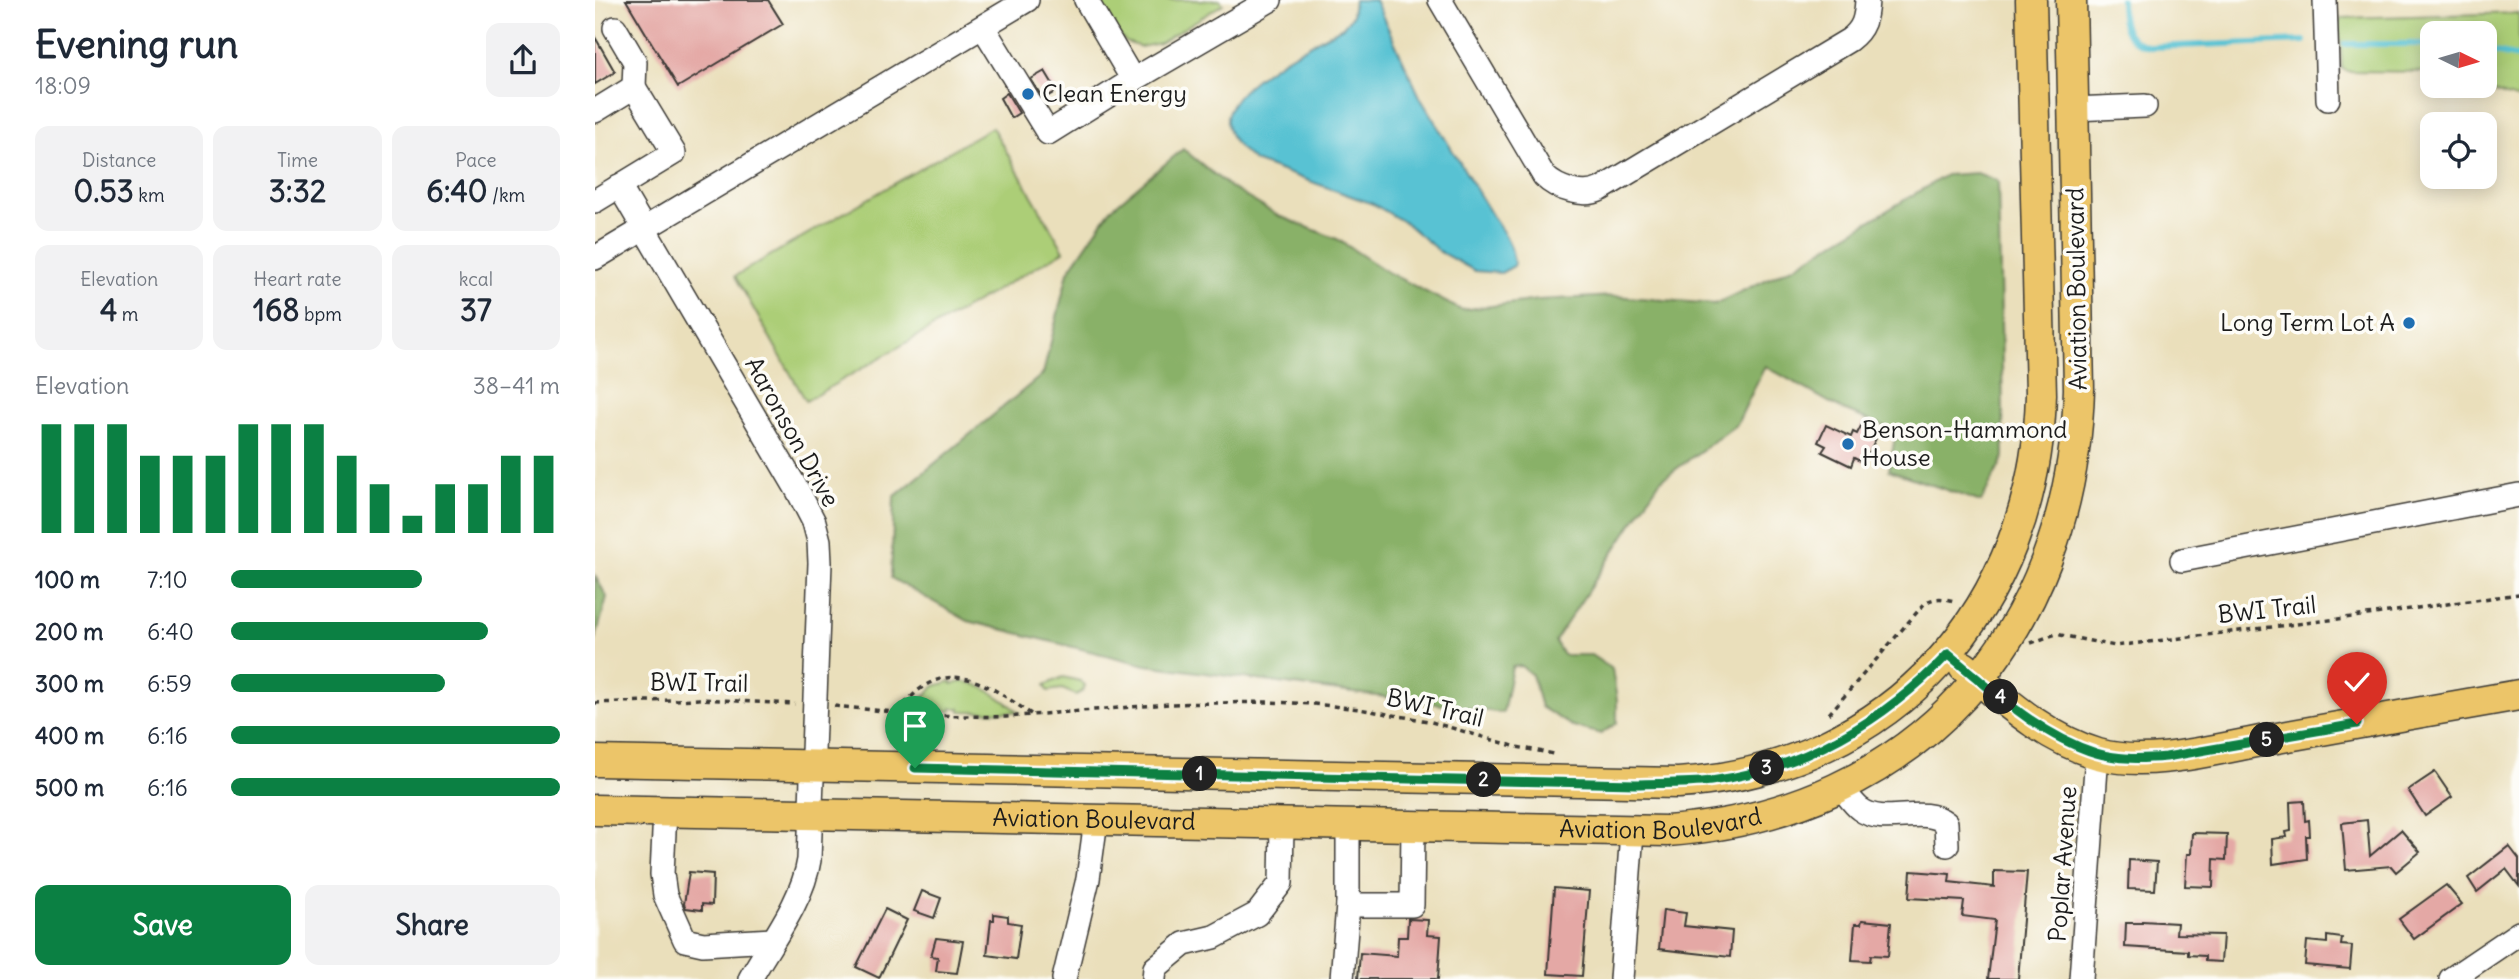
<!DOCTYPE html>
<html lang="en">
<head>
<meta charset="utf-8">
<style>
	body { margin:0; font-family:Delius,sans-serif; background:#f2f2f3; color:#1f2937; height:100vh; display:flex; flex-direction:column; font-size:26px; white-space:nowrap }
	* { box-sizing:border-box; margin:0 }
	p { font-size:23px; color:#747a83 }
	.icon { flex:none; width:38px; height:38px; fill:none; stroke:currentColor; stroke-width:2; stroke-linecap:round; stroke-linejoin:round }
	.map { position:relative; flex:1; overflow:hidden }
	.panel { display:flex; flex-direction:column; background:#fff; width:595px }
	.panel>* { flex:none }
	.needle { width:46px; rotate:95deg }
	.tools { position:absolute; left:1825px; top:21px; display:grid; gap:14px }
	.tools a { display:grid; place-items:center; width:77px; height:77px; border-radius:14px; background:#fff; box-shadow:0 4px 18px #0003; font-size:35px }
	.pin { position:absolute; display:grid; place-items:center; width:60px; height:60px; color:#fff; margin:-72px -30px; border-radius:50% 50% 50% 0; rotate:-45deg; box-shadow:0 0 7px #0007 }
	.pin .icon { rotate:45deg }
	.km { position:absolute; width:35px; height:35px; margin:-18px; border-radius:50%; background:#222; color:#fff; font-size:19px; line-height:35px; text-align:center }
	.round { display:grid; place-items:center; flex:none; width:74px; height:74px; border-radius:14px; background:#f2f2f3 }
	.summary { display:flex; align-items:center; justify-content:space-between; height:119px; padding:0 35px }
	h1 { font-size:38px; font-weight:700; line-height:52px }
	.stats { display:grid; grid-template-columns:repeat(3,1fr); gap:10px; height:119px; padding:7px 35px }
	.stats div { display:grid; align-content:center; border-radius:14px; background:#f2f2f3; text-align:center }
	.stats b { font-size:30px; font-weight:700 }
	.stats small { font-size:19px; font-weight:400 }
	.stats p { font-size:19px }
	.chart { height:196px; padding:14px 35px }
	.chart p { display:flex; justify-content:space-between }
	.chart svg { width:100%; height:126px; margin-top:7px; stroke:#0b8043; stroke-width:6 }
	.cta { display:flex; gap:14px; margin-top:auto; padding:14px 35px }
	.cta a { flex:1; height:80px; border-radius:14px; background:#0b8043; color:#fff; font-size:28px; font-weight:700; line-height:80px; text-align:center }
	.cta a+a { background:#f2f2f3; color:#1f2937 }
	ul { padding:0 35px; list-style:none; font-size:23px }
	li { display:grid; grid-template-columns:112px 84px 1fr; align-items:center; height:52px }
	li i { height:18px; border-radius:9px; background:#0b8043 }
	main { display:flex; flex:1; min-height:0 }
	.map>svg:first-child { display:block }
	.green { fill:#acce77; stroke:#64754a; stroke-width:2 }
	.forest { fill:#89b168; stroke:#526642; stroke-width:2 }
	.water { fill:#58c2d3; stroke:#3a6f78; stroke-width:2 }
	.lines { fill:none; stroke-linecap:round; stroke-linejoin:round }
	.stream { stroke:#58c2d3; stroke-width:6 }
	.building { fill:#e4a8a5 }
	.minor-casing { stroke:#3b3934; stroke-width:26 }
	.major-casing { stroke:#3b3934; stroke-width:33 }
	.path { stroke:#3b3934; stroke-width:3.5; stroke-dasharray:5 5; stroke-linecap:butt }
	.minor { stroke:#fff; stroke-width:23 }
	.major { stroke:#ecc569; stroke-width:30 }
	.route-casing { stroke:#fff; stroke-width:14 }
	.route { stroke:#0b8043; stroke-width:9 }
	.poi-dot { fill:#1f6fb2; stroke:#fdfcf7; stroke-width:2.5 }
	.labels { text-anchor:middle; stroke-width:7; stroke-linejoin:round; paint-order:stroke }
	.poi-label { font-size:24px; fill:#1c1c1c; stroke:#fdfcf7; text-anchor:start }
	.street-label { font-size:24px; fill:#1c1c1c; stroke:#fdfcf7 }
</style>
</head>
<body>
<main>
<section class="panel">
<div class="summary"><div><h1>Evening run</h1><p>18:09</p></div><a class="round"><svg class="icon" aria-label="share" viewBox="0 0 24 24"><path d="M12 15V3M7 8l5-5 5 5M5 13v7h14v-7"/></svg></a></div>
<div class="stats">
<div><p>Distance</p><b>0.53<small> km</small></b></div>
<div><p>Time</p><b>3:32</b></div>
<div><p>Pace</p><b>6:40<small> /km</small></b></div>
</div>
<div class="stats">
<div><p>Elevation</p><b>4<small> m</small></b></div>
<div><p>Heart rate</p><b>168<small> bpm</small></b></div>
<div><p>kcal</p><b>37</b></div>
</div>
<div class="chart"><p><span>Elevation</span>38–41 m</p>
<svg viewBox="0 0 160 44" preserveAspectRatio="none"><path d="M5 44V6M15 44V6M25 44V6M35 44V17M45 44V17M55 44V17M65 44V6M75 44V6M85 44V6M95 44V17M105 44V27M115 44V38M125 44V27M135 44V27M145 44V17M155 44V17"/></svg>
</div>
<ul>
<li><b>100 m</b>7:10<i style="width:58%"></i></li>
<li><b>200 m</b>6:40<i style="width:78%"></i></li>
<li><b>300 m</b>6:59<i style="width:65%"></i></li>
<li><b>400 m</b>6:16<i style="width:100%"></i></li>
<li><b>500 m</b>6:16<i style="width:100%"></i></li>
</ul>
<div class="cta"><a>Save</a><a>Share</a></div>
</section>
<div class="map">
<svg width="1924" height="979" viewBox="0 0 1924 979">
	<rect width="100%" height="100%" fill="#fdfcf7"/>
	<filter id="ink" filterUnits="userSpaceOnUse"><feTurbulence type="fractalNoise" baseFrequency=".0143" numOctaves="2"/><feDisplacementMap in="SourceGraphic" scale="14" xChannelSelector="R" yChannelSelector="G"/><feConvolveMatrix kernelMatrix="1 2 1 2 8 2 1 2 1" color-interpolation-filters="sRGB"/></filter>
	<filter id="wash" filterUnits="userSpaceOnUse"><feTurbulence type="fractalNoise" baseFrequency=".00686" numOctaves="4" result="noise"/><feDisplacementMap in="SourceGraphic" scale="28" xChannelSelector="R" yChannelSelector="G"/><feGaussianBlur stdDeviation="1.57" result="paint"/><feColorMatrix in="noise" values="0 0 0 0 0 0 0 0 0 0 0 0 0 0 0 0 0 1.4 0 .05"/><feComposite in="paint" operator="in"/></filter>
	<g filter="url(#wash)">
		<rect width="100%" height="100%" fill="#eadfbb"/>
		<!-- green -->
		<g class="green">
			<path d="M 500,0 L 625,0 L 628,4 L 565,43 L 546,47 L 531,42 L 524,36 Z"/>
			<path d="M 1924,13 L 1924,100 L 1880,86 L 1890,86 L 1890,33 L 1838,33 L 1837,72 L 1751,71 L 1747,68 L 1744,24 L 1746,18 Z"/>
			<path d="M 397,127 L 469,251 L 211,401 L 140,276 Z"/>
			<path d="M 468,677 L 485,681 L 490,685 L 488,691 L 481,695 L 467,689 L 453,691 L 450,685 Z"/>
			<path d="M 357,681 L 357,684 C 361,684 364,682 367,682 C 383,680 413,703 424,712 L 365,711 L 365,708 L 357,708 L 357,711 L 315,709 L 340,686 Z"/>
		</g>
		<!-- forest -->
		<g class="forest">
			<path d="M 588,149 L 636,188 L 684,216 L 742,239 L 794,273 L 866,310 L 943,300 L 1020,296 L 1120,304 L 1200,266 L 1351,175 L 1382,173 L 1403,181 L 1409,457 L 1386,502 L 1294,470 L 1301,431 L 1248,410 L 1170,366 L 1142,424 L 1065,481 L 960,641 L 968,655 L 996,655 L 1017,669 L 1022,700 L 1022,723 L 1006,734 L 977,726 L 946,707 L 937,675 L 926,666 L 917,667 L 908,713 L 551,665 L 373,621 L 296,578 L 299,497 L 448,374 L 473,272 L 516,209 Z"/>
			<path d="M 0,576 L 12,597 L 0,641 Z"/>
		</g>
		<!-- water -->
		<path class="water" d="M 759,0 L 780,0 L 826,99 L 903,225 C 913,238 918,248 919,266 L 906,273 L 880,271 L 845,252 L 812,224 L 778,204 L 659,161 C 647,151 633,139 632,122 C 629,86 720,42 748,27 L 757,16 Z"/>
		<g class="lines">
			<!-- stream -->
			<g class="stream">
				<path d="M 1526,0 C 1527,26 1528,40 1555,47 L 1709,41"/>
				<path d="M 1750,44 L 1838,44"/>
				<path d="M 1890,50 L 1924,57"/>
			</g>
		</g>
		<g id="blocks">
			<!-- building -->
			<g class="building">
				<path d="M 31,0 L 173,0 L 188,24 L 83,87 Z"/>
				<path d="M 0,37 L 20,72 L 0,84 Z"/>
				<path d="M 450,71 L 462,91 L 448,99 L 436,79 Z"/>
				<path d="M 412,93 L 424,113 L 416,118 L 405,98 Z"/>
				<path d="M 1268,422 L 1285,430 L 1269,463 L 1259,458 L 1256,466 L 1227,452 L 1231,446 L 1223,442 L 1231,425 L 1256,437 L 1258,432 L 1262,434 Z"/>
				<path d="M 1840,772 L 1857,797 L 1830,816 L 1813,790 Z"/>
				<path d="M 1709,801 L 1710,821 L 1714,820 L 1715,836 L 1711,836 L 1712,859 L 1678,864 L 1677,839 L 1692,837 L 1691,832 L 1696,831 L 1695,802 Z"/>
				<path d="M 1772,820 L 1775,856 L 1806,830 L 1825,852 L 1801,872 L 1796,866 L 1751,870 L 1747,823 Z"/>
				<path d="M 1597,833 L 1632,834 L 1631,860 L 1619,859 L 1618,887 L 1590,886 L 1592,854 L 1596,854 Z"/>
				<path d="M 1914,846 L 1924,859 L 1924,886 L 1911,869 L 1882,892 L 1873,878 Z"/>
				<path d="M 1534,860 L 1562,862 L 1560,890 L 1533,889 Z"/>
				<path d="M 1316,871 L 1355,874 L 1354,882 L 1399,887 L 1399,871 L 1432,872 L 1423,979 L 1393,979 L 1400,920 L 1367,916 L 1369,901 L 1314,898 Z"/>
				<path d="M 94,872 L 118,874 L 117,905 L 107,904 L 107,910 L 91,908 L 89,904 Z"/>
				<path d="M 1851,885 L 1867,904 L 1819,939 L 1804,919 Z"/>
				<path d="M 959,888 L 994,891 L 987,976 L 953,974 Z"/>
				<path d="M 327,891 L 346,898 L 339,918 L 319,911 Z"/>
				<path d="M 290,909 L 312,920 L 284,978 L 261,967 Z"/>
				<path d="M 1068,910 L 1091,913 L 1089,926 L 1137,931 L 1135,957 L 1064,949 Z"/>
				<path d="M 399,914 L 413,916 L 413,922 L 426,924 L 421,959 L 392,955 L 396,920 L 399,920 Z"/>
				<path d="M 813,919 L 833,920 L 832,935 L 846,936 L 843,979 L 763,979 L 765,953 L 802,956 L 803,937 L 812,937 Z"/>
				<path d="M 1267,920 L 1296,923 L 1293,956 L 1276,955 L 1275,961 L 1257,960 L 1260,924 L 1266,924 Z"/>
				<path d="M 1547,921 L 1582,923 L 1581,934 L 1628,935 L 1626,962 L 1610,961 L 1610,956 L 1593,955 L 1593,951 L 1530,947 L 1531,923 L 1547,923 Z"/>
				<path d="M 1732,936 L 1747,938 L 1746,945 L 1757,946 L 1755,969 L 1710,965 L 1712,941 L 1732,943 Z"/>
				<path d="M 341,938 L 368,941 L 362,973 L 341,971 L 343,957 L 336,956 Z"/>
			</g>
		</g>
	</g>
	<g filter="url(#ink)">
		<use href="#blocks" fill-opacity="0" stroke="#3b3934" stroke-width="2"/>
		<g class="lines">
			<defs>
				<g id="minor">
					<path d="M 491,0 L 538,80"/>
					<path d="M 845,0 L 949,176 C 962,189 989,198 1006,189 L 1254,40 C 1269,29 1271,18 1272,0"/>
					<path d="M 1730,0 L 1733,99"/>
					<path d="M 388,27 L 453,133 L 538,80 L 675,0"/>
					<path d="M 20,28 L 40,62 L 39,87"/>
					<path d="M 1478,109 L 1550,106"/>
					<path d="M 0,111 L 39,87 L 79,153 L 0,201"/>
					<path d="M 24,186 L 203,491 L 219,522 L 224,541 L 225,563 L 214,860 C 208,901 175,943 155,979"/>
					<path d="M 0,258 L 432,0"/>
					<path d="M 1587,560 L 1924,495"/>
					<path d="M 1246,787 C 1252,794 1258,804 1265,809 C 1290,828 1327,804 1351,823 L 1352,845"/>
					<path d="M 70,811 L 67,874 L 70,895 L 90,940 L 108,944 L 178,940"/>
					<path d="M 753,826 L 753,905 L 817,905 L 818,827"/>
					<path d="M 469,979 L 493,879 L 501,820"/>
					<path d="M 559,979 L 560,968 L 589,944 L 619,937 L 662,914 L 686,883 L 687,824"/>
					<path d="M 747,979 L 753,905"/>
					<path d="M 1026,979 L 1037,832"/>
					<path d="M 1486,979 L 1502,754"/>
					<path d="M 1856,979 L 1924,933"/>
				</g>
				<g id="major">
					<path d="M 1369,667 C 1409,700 1451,739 1503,754 C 1556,769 1628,747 1682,738 C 1763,723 1843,709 1924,695"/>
					<path d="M 0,761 L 1083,783 C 1299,769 1441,606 1446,394 L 1436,0"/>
					<path id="s1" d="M 0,810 L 1072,831 C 1321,813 1477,635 1484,389 L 1476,0"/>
				</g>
			</defs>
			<!-- minor casing -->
			<use href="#minor" class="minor-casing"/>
			<!-- major casing -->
			<use href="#major" class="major-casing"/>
			<!-- path -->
			<g class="path">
				<path d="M 1436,643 L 1461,634 L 1520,646 L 1743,619 L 1924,594"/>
				<path d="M 0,703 L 104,699 L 200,704"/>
				<path d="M 239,706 L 328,715 L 411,717 L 574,704 L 674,702 L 719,704 L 764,709 L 833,721 L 922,747 L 959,754"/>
				<path d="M 303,712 C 311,703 320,691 331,685 C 369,663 405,693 436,714"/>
				<path d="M 1234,714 L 1330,603 C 1340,597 1348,598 1359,601"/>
			</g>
			<!-- minor -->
			<use href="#minor" class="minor"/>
			<!-- major -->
			<use href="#major" class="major"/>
		</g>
	</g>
	<g class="lines" filter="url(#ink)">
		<defs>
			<path id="route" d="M 320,768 L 1040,784 C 1065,783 1091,784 1116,781 C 1208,769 1290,721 1353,654 C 1398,691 1444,735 1501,753 C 1524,760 1548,759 1571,757 L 1762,724"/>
		</defs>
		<!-- route casing -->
		<use href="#route" class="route-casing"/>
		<!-- route -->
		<use href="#route" class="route"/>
	</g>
	<!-- markers -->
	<g class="poi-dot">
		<circle cx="433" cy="94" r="7"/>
		<circle cx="1814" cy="323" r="7"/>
		<circle cx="1253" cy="444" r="7"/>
	</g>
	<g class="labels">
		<!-- poi labels -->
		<g class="poi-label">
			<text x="447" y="102">Clean Energy</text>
			<text x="1800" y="331" text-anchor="end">Long Term Lot A</text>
			<text x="1267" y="438">Benson-Hammond<tspan x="1267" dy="28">House</tspan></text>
		</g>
		<!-- street labels -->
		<g class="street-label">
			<text transform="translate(1482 289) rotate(-91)" y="8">Aviation Boulevard</text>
			<text transform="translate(197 432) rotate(61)" y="8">Aaronson Drive</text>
			<text transform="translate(1672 610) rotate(-6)" y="8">BWI Trail</text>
			<text transform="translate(104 683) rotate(1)" y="8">BWI Trail</text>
			<text transform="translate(840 708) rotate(13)" y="8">BWI Trail</text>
			<text dy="8" stroke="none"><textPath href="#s1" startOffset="499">Aviation Boulevard</textPath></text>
			<text dy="8" stroke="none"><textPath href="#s1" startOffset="1066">Aviation Boulevard</textPath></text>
			<text transform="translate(1468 864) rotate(-86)" y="8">Poplar Avenue</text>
		</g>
	</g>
</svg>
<div class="tools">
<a><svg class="needle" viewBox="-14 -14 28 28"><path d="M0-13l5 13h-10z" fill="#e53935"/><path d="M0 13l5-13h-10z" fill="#747a83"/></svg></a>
<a><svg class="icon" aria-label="locate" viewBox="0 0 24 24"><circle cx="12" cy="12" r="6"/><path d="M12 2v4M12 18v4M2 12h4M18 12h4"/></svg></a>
</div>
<div class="pin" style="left:320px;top:768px;background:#1e9e55"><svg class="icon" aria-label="arrive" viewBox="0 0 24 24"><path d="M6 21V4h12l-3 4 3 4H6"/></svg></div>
<div class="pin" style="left:1762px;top:724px;background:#d93025"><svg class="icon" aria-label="check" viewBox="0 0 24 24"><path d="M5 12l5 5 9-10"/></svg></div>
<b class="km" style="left:605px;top:774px">1</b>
<b class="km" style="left:889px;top:780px">2</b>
<b class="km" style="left:1172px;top:768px">3</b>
<b class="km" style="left:1406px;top:697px">4</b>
<b class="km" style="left:1672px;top:740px">5</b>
</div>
</main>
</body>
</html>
